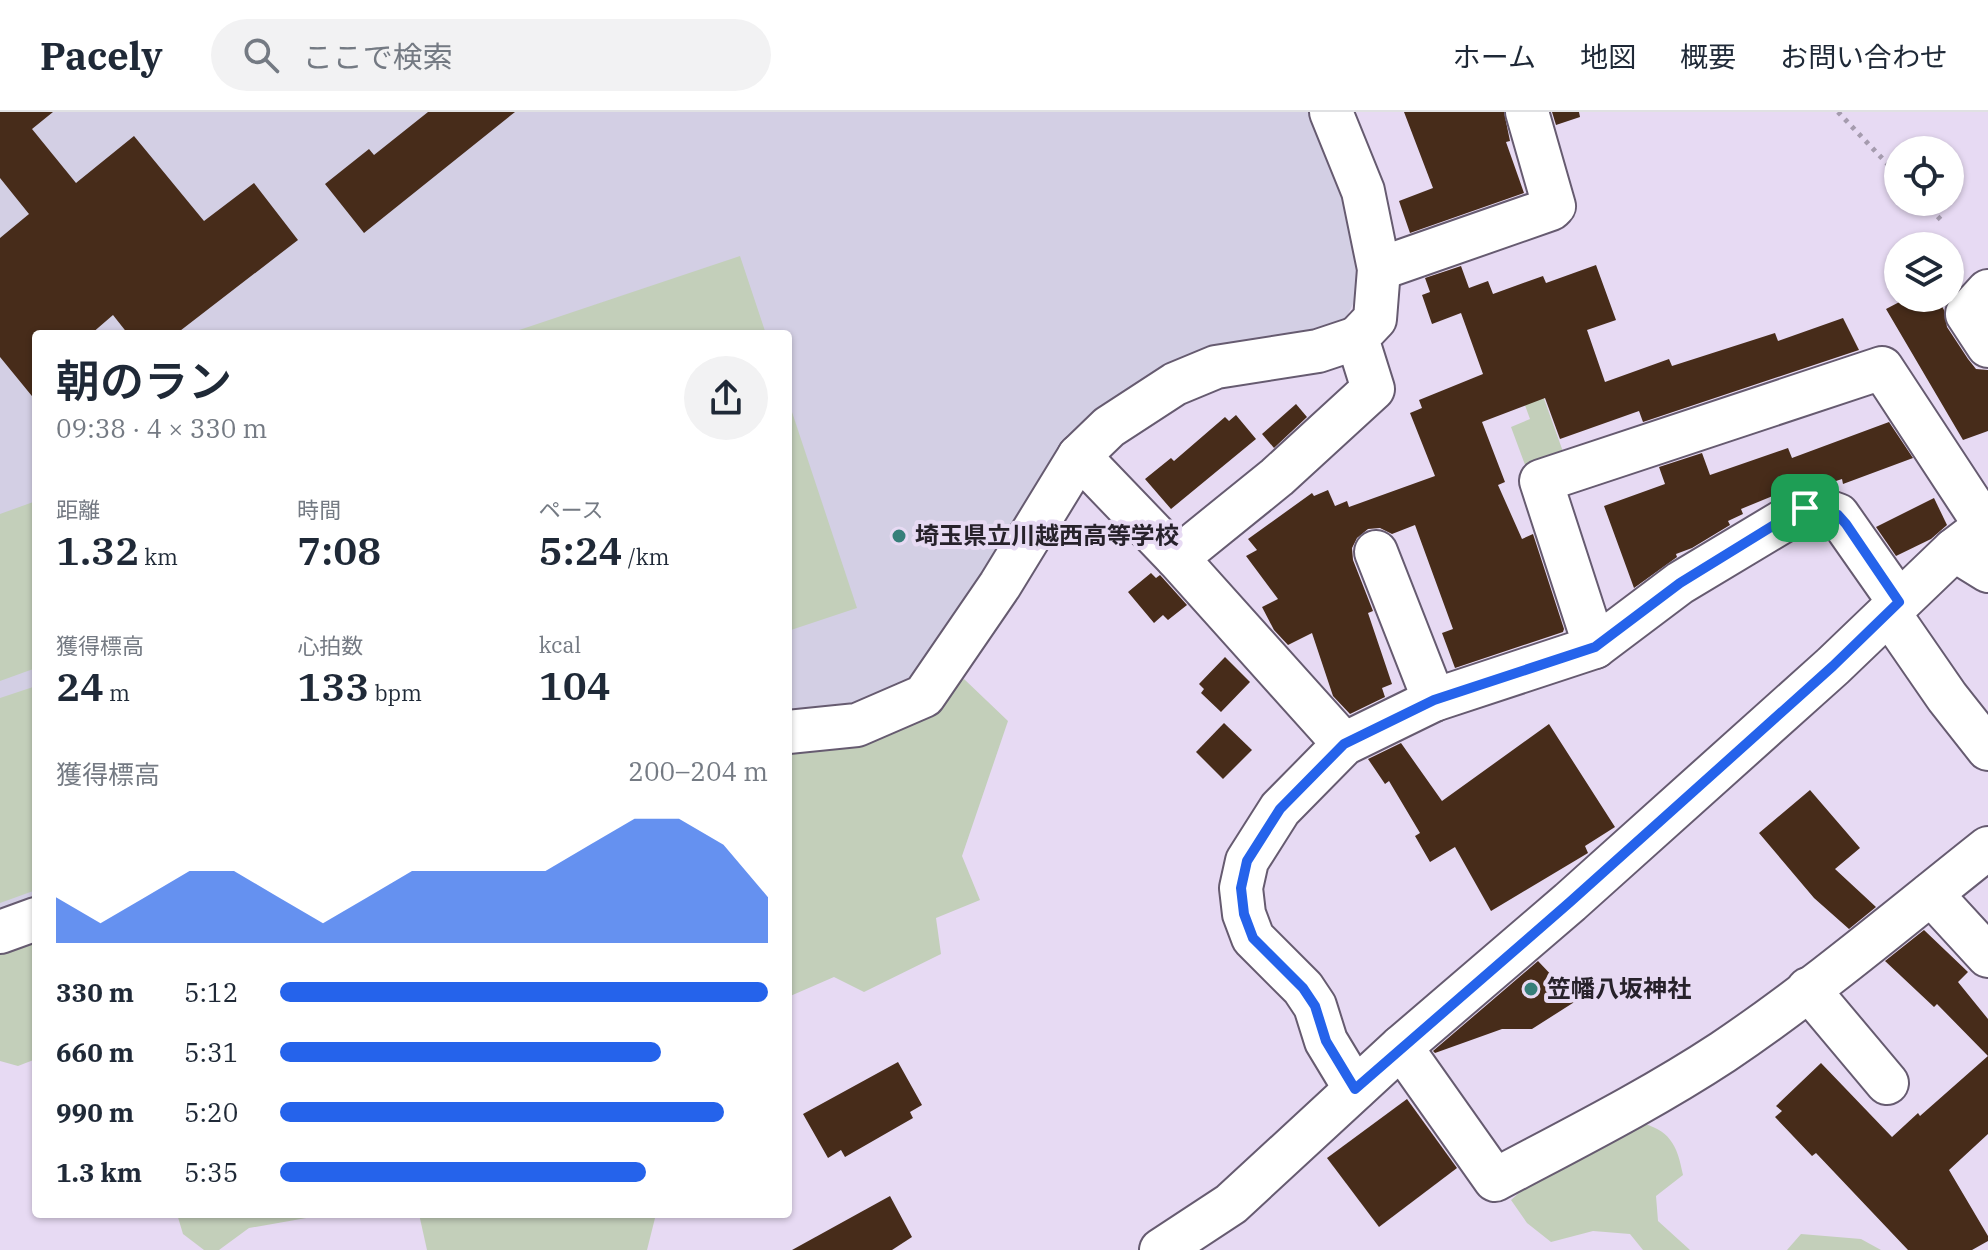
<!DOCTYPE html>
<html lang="ja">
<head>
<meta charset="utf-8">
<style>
	body { margin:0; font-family:"IBM Plex Serif","Noto Sans JP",serif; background:#f2f2f3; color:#1f2937; height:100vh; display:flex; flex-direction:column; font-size:30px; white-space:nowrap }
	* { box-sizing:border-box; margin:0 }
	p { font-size:26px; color:#747a83 }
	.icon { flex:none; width:44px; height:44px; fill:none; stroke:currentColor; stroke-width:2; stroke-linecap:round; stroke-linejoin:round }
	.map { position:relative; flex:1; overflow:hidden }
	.details { position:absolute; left:32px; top:218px; width:760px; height:888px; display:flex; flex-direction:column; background:#fff; border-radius:8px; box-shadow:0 2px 6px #0004 }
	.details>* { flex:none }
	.buttons { position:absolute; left:1884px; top:24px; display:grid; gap:16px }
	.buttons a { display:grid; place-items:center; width:80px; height:80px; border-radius:50%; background:#fff; box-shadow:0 2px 6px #0004; font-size:40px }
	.pin { position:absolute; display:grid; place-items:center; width:68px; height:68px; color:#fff; margin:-34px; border-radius:16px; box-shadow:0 4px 12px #0006 }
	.round { display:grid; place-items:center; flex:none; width:84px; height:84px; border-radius:42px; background:#f2f2f3 }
	.headline { display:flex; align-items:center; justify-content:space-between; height:136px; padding:0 24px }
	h1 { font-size:44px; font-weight:600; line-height:60px }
	.stats { display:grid; grid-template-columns:repeat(3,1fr); gap:12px; height:136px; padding:8px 24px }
	.stats div { display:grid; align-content:center }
	.stats b { font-size:40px; font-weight:600 }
	.stats small { font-size:22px; font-weight:400 }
	.stats p { font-size:22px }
	.chart { height:224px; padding:16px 24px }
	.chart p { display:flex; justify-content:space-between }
	.chart svg { width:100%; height:144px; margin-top:8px; fill:#2563eb; opacity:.7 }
	ul { padding:0 24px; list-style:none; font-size:26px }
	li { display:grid; grid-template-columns:128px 96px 1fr; align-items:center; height:60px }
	li i { height:20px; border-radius:10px; background:#2563eb }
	header { display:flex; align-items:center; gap:48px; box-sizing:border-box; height:112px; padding:0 40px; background:#fff; border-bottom:2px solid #e0e1e3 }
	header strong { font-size:38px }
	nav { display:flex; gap:44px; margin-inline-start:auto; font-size:28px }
	.search { width:560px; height:72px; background:#f2f2f3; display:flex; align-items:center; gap:20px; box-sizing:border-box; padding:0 28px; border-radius:44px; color:#747a83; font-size:30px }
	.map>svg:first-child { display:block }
	.education { fill:#d3cfe4 }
	.green { fill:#c3cfba }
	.building { fill:#472c1a }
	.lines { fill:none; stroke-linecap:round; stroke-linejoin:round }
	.minor-casing { stroke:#665b70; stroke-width:46 }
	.path { stroke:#a59bae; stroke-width:5; stroke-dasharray:4 6; stroke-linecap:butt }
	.minor { stroke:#fff; stroke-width:42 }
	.route-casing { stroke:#fff; stroke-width:16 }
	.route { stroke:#2563eb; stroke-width:10 }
	.poi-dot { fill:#377f7a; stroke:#e7daf3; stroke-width:3 }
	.labels { text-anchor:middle; stroke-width:8; stroke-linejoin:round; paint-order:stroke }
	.poi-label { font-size:24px; font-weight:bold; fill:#27222b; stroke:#e7daf3; text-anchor:start }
</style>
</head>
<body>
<header>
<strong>Pacely</strong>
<div class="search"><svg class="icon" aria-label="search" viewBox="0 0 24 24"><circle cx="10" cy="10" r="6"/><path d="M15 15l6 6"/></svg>ここで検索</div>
<nav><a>ホーム</a><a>地図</a><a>概要</a><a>お問い合わせ</a></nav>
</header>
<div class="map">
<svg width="1988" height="1138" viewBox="0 0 1988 1138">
	<rect width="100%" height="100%" fill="#e7daf3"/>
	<!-- education -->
	<path class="education" d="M 0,0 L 1311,0 L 1336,54 L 1366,166 L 1342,214 L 1190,248 L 981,474 L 909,570 L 860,592 L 788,600 L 788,222 L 36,222 L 36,800 L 0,812 Z"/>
	<!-- green -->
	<g class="green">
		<path d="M 740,144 L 766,222 L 507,222 Z"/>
		<path d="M 1529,245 L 1566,348 L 1528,361 L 1511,315 L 1530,307 L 1510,252 Z"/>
		<path d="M 788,288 L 857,496 L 788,519 Z"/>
		<path d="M 36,389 L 36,556 L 0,569 L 0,402 Z"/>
		<path d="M 964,567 L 1008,609 L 962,744 L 980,788 L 936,806 L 941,842 L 864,880 L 834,865 L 788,885 L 788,637 L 873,626 Z"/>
		<path d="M 36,574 L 36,778 L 0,791 L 0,586 Z"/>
		<path d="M 36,826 L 36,947 L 18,954 L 0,949 L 0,838 Z"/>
		<path d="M 1638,1010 C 1670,1018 1677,1032 1683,1063 L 1656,1084 L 1658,1109 L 1690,1138 L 1643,1138 L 1630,1122 L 1593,1119 L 1551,1130 L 1527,1111 L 1511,1088 L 1536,1066 L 1614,1030 Z"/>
		<path d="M 177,1102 L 375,1102 L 352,1106 L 312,1105 L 249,1116 L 219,1138 L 204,1138 L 183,1122 Z"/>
		<path d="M 419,1102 L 656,1102 L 647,1138 L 427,1138 Z"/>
		<path d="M 1801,1122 L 1861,1127 L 1881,1138 L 1787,1138 Z"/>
	</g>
	<!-- building -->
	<g class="building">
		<path d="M 0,0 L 53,0 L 32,17 L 76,71 L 134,24 L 204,109 L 254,71 L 298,128 L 176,222 L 128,222 L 113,203 L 91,222 L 36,222 L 36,289 L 0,245 L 0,126 L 29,102 L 0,66 Z"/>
		<path d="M 428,0 L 515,0 L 364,121 L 325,72 L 369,37 L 374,43 Z"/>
		<path d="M 1404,0 L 1504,0 L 1510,29 L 1506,30 L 1524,81 L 1410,121 L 1399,89 L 1433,76 Z"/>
		<path d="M 1552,0 L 1579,0 L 1580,5 L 1556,13 Z"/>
		<path d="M 1596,153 L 1616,208 L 1587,218 L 1605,270 L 1669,247 L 1672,254 L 1775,221 L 1778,229 L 1843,206 L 1859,238 L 1643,310 L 1639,299 L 1560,327 L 1545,286 L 1482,310 L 1505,370 L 1498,373 L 1522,427 L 1533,422 L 1564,517 L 1563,520 L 1455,556 L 1442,521 L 1453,517 L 1415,413 L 1392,422 L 1380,416 L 1368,417 L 1357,426 L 1352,436 L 1353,448 L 1373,499 L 1368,501 L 1392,572 L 1382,576 L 1385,585 L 1350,602 L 1333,584 L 1312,521 L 1288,533 L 1274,518 L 1262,495 L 1278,487 L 1246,444 L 1257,438 L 1248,427 L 1312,381 L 1314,384 L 1328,378 L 1335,394 L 1347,389 L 1349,395 L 1435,364 L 1410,301 L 1422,296 L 1419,288 L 1483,262 L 1461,201 L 1432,212 L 1422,183 L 1430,180 L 1425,166 L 1461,154 L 1469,176 L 1488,169 L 1493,182 L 1543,164 L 1546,171 Z"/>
		<path d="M 1907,186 L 1937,186 L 1944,198 L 1947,215 L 1968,247 L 1976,257 L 1988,258 L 1988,319 L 1963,328 L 1886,197 Z"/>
		<path d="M 1296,292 L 1307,305 L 1274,336 L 1262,322 Z"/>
		<path d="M 1236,303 L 1256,327 L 1171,397 L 1145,367 L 1171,346 L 1174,349 L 1225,305 L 1229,309 Z"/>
		<path d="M 1889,310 L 1913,346 L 1843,372 L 1842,367 L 1830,371 L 1828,366 L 1802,372 L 1741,397 L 1743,402 L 1728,409 L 1730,413 L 1692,436 L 1676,442 L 1677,445 L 1634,476 L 1604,394 L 1665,372 L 1659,355 L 1702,341 L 1710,363 L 1788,336 L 1792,346 Z"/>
		<path d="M 1934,386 L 1947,413 L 1931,427 L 1896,444 L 1876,415 Z"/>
		<path d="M 1151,461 L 1156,466 L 1160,463 L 1187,493 L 1168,508 L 1163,503 L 1154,511 L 1128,480 Z"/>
		<path d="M 1225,545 L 1250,570 L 1221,600 L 1201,581 L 1204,577 L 1199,572 Z"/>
		<path d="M 1224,611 L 1252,638 L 1223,667 L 1196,640 Z"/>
		<path d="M 1549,612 L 1615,715 L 1585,734 L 1588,741 L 1491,799 L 1455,735 L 1430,750 L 1415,724 L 1420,721 L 1389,669 L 1385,672 L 1368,647 L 1401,631 L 1442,689 Z"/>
		<path d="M 1810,678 L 1860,736 L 1835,757 L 1876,795 L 1849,817 L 1814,786 L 1759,721 Z"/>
		<path d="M 1924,818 L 1968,860 L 1958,870 L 1988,907 L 1988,1022 L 1949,1058 L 1988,1124 L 1988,1129 L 1972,1138 L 1908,1138 L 1816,1041 L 1812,1044 L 1775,1005 L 1782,999 L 1776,994 L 1821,951 L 1892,1025 L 1918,1001 L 1920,1004 L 1988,944 L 1937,892 L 1934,895 L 1885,849 Z"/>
		<path d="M 1538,849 L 1576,889 L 1532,917 L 1502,917 L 1435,941 L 1433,939 Z"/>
		<path d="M 898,950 L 922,993 L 910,1000 L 913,1006 L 845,1045 L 841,1038 L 828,1046 L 803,1002 Z"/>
		<path d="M 1407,987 L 1457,1056 L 1379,1115 L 1327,1046 Z"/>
		<path d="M 890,1084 L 912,1125 L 892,1138 L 792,1138 Z"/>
	</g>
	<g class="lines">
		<defs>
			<g id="minor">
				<path d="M 1331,0 L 1363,79 L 1379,157 L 1375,207 L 1357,226 L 1373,277 L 1277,365 L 1177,446 L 1344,632"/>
				<path d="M 1379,157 L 1551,97 L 1554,94 L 1527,0"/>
				<path d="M 1988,179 L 1967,202 L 1988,234"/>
				<path d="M 1079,344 L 1177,446"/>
				<path d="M 1954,438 L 1988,459"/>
				<path d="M 1376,440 L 1434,588"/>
				<path d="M 1889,501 L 1947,585 L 1988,637"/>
				<path d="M 1595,535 L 1680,471 L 1805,396 L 1816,395 L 1838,403 L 1899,490"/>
				<path d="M 788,620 L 857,613 L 924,584 L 1000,473 L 1079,344 L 1109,315 L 1175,272 L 1216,255 L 1318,239 L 1357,226"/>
				<path d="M 1931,782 L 1988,844"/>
				<path d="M 0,820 L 36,807"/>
				<path d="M 1808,877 L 1887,971"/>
				<path d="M 1401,935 L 1495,1068 C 1572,1027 1650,988 1723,940 C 1815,878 1901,805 1988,736"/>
				<path d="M 1355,977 L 1326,929 L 1315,894 L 1303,876 L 1253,826 L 1244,802 L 1241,776 L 1247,749 L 1280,697 L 1344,632 L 1434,588 L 1595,535 L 1541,369 L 1882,256 L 1985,413"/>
				<path d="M 1161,1138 L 1231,1092 L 1401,935 L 1570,790 L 1833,554 L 1954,438 L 1988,412"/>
			</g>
		</defs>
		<!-- minor casing -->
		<use href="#minor" class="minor-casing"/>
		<!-- path -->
		<g class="path">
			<path d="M 1838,0 L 1898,63"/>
			<path d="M 1924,90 L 1941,108"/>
		</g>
		<!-- minor -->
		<use href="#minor" class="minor"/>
	</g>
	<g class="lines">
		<defs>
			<path id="route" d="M 1816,395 L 1838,403 L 1846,412 L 1899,490 L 1833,554 L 1570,790 L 1355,977 L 1326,929 L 1315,894 L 1303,876 L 1253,826 L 1244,802 L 1241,776 L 1247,749 L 1280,697 L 1344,632 L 1434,588 L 1595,535 L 1680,471 L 1784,407 L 1805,396 Z"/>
		</defs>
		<!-- route casing -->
		<use href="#route" class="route-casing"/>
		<!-- route -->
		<use href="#route" class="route"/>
	</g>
	<!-- markers -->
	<g class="poi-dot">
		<circle cx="899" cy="424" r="8"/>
		<circle cx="1531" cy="877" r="8"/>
	</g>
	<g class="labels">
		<!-- poi labels -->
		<g class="poi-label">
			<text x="915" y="432">埼玉県立川越西高等学校</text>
			<text x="1547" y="885">笠幡八坂神社</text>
		</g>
	</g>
</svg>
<div class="buttons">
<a><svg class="icon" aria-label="locate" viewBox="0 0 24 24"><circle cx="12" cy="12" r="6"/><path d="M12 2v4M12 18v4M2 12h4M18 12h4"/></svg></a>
<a><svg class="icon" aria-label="layers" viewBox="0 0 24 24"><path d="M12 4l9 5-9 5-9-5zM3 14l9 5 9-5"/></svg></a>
</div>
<div class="pin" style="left:1805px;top:396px;background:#1e9e55"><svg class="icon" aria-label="arrive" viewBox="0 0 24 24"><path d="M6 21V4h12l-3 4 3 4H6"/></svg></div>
<section class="details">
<div class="headline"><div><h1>朝のラン</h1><p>09:38 · 4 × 330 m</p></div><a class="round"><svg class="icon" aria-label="share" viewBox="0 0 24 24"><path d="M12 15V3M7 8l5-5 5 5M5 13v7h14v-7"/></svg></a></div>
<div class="stats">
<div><p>距離</p><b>1.32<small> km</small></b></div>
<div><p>時間</p><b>7:08</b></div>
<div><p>ペース</p><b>5:24<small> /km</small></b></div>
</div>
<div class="stats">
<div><p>獲得標高</p><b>24<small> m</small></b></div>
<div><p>心拍数</p><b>133<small> bpm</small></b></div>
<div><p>kcal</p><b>104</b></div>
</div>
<div class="chart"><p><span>獲得標高</span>200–204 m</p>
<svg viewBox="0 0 160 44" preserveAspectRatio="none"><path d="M0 44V30L10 38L20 30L30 22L40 22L50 30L60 38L70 30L80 22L90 22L100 22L110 22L120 14L130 6L140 6L150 14L160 30V44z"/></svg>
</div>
<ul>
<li><b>330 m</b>5:12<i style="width:100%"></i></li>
<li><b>660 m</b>5:31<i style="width:78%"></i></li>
<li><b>990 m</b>5:20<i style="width:91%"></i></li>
<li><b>1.3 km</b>5:35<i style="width:75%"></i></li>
</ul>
</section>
</div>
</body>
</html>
